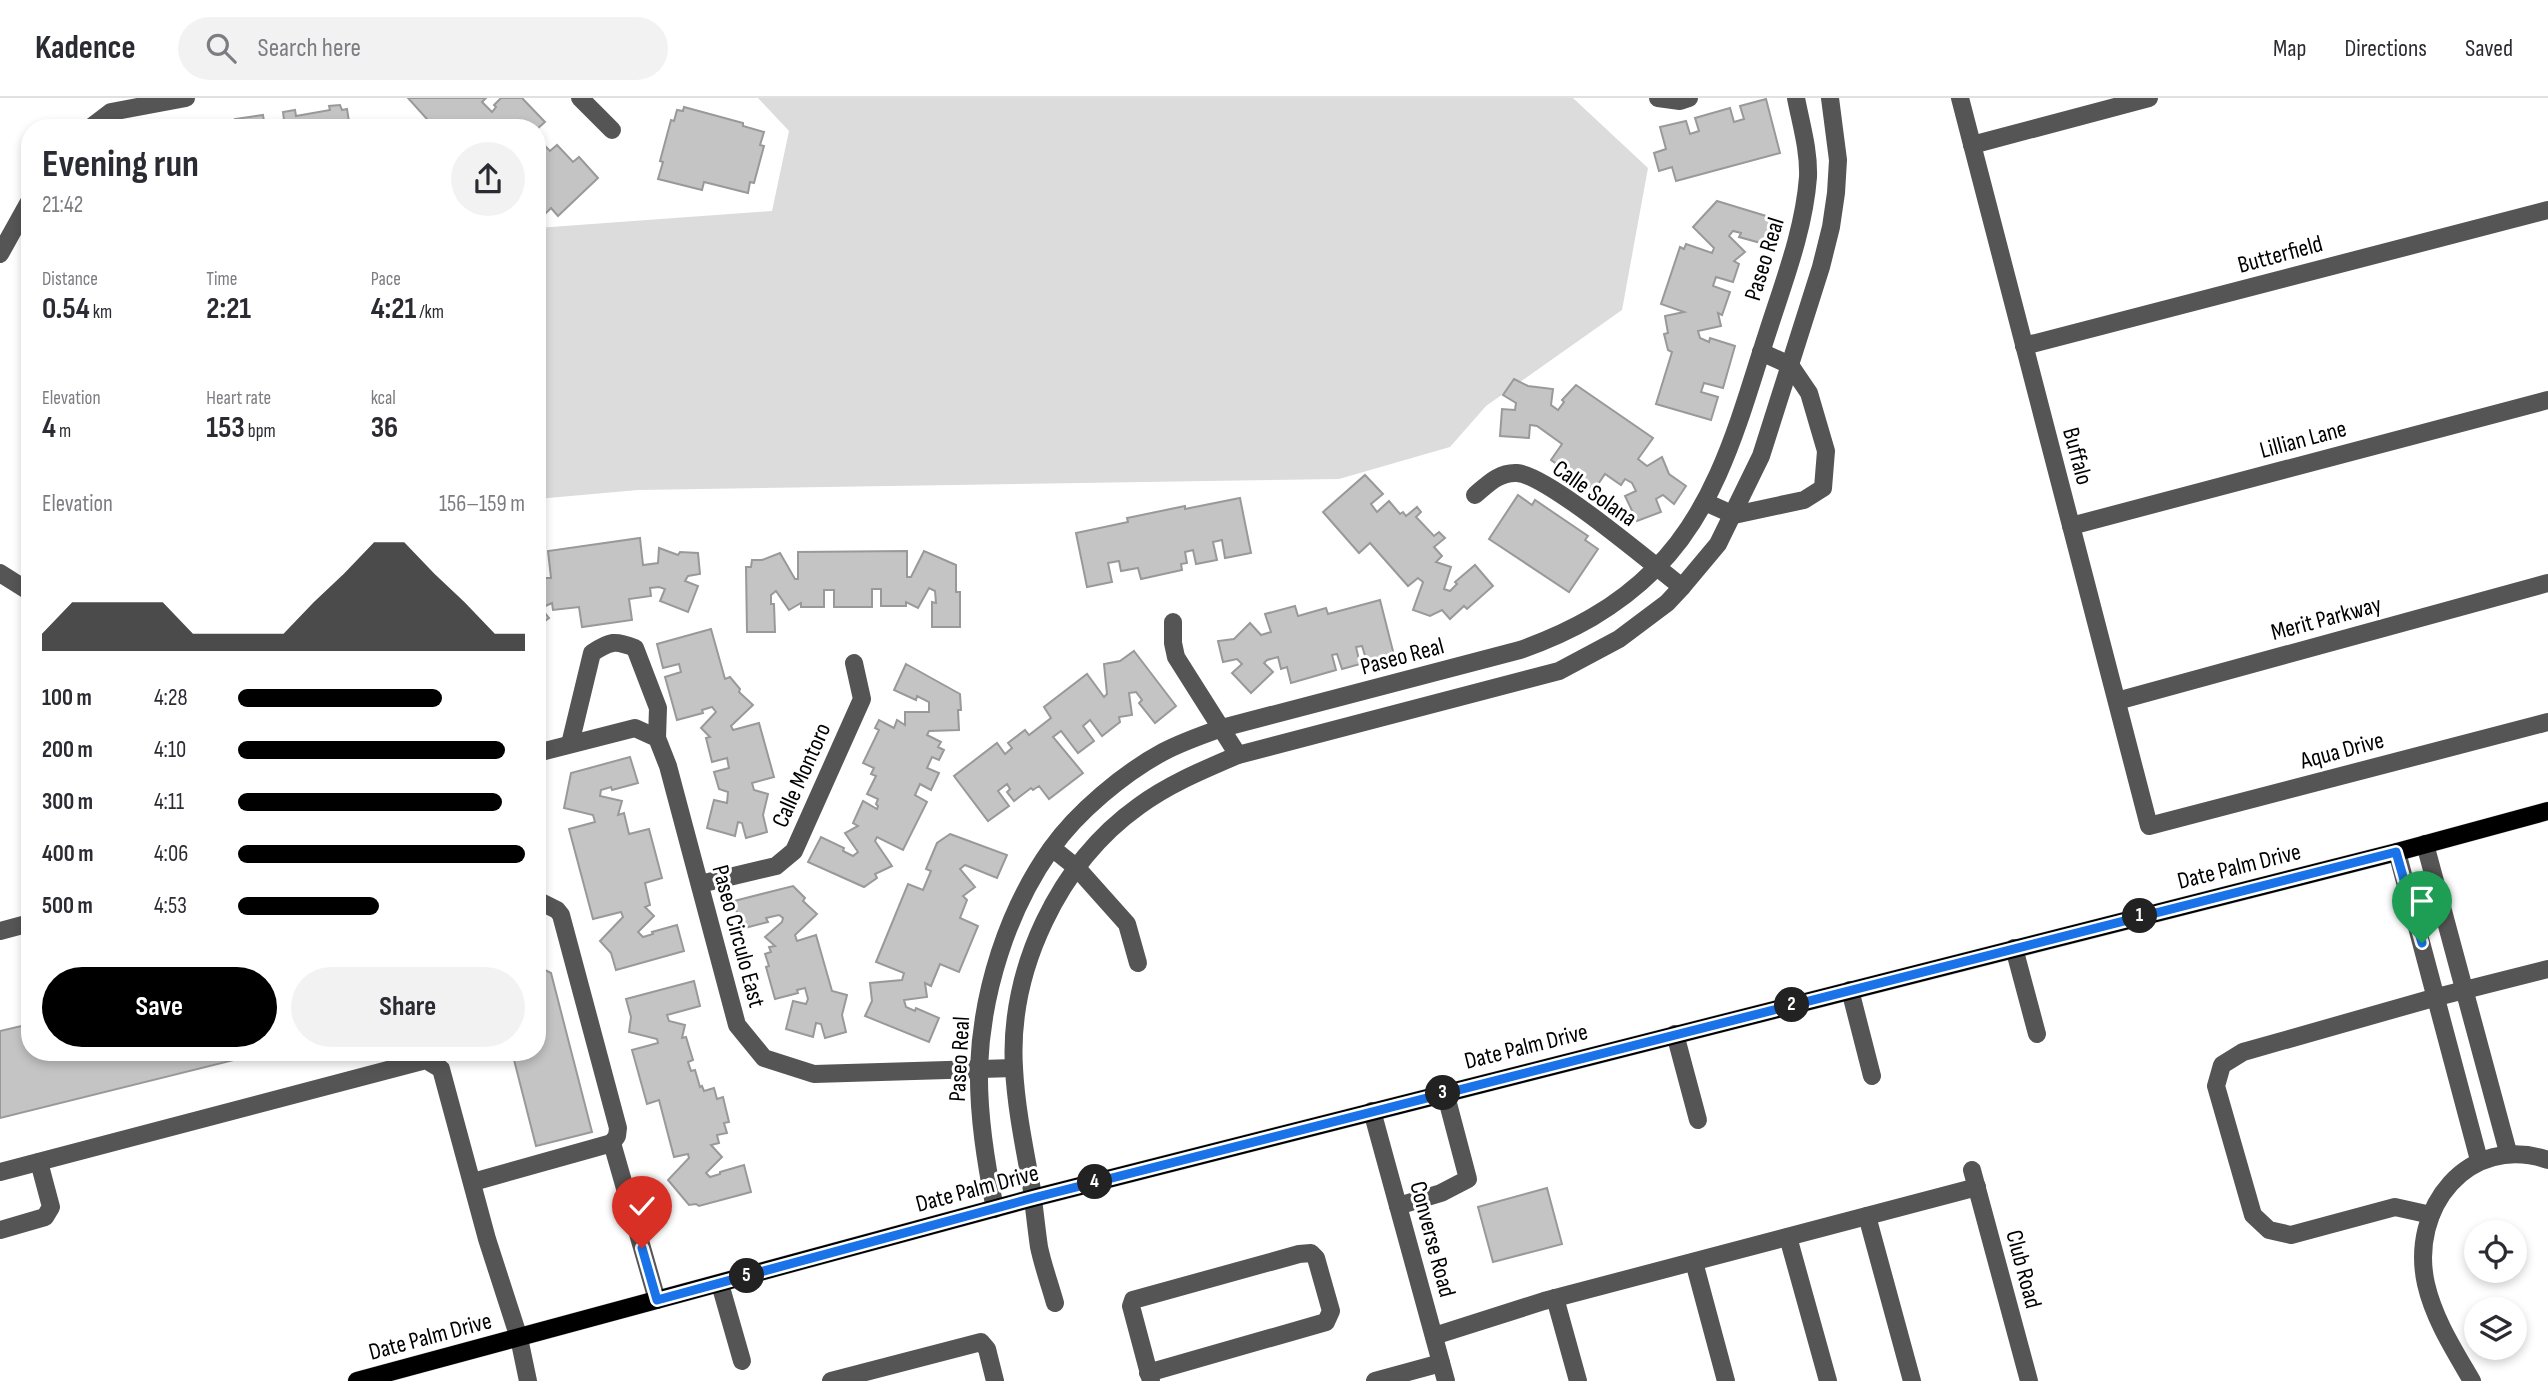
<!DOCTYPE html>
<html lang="en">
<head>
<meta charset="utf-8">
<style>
	body { margin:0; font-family:"Sofia Sans Condensed",sans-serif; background:#f2f2f3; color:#2b2b33; height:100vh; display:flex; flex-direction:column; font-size:26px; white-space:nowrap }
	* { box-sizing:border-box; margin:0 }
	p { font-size:23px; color:#7c7c81 }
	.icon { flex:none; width:38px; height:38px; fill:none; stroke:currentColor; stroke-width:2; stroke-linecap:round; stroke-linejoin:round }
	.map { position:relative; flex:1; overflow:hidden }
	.drawer { position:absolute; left:21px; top:21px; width:525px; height:942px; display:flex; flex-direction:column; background:#fff; border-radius:28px; box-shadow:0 4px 10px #0003 }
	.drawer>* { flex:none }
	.fabs { position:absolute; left:2464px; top:1122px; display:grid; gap:14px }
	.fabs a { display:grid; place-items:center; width:63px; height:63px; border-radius:50%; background:#fff; box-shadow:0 4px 10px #0003; font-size:35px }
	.pin { position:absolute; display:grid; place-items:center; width:60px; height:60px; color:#fff; margin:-72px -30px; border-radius:50% 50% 50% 0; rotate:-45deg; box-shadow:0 0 7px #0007 }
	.pin .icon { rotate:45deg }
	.km { position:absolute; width:35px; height:35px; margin:-18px; border-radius:50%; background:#222; color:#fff; font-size:19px; line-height:35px; text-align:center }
	.round { display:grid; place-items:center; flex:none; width:74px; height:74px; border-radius:37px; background:#f2f2f3 }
	.headline { display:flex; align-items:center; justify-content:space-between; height:119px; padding:0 21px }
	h1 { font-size:38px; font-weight:700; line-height:52px }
	.metrics { display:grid; grid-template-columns:repeat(3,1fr); gap:10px; height:119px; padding:7px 21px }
	.metrics div { display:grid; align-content:center }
	.metrics b { font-size:30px; font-weight:700 }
	.metrics small { font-size:19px; font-weight:400 }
	.metrics p { font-size:19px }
	.chart { height:196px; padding:14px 21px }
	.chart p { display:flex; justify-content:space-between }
	.chart svg { width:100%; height:126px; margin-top:7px; fill:#000; opacity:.7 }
	.button { display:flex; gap:14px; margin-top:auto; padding:14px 21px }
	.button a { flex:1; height:80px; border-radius:42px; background:#000; color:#fff; font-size:28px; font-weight:700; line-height:80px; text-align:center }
	.button a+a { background:#f2f2f3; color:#2b2b33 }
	ul { padding:0 21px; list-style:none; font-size:23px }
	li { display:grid; grid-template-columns:112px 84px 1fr; align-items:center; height:52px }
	li i { height:18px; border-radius:9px; background:#000 }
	header { display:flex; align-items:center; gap:42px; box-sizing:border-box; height:98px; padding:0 35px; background:#fff; border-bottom:2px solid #e1e1e2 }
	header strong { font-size:33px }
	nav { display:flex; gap:38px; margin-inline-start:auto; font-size:24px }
	.search { width:490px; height:63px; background:#f2f2f3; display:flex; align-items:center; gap:18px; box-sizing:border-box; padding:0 24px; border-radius:38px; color:#7c7c81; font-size:26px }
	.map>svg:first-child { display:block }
	.green { fill:#dcdcdc }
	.building { fill:#c4c4c4; stroke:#999; stroke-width:2 }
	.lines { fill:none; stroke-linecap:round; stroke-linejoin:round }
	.major-casing { stroke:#dbdbdb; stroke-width:19 }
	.minor { stroke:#555; stroke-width:18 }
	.major { stroke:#000; stroke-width:18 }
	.route-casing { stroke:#fff; stroke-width:14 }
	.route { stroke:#1a73e8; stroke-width:9 }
	.labels { text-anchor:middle; stroke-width:6; stroke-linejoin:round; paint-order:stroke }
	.street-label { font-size:24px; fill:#000; stroke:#fff }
</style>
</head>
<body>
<header>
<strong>Kadence</strong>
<div class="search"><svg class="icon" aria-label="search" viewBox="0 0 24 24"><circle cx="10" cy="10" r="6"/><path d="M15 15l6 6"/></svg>Search here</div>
<nav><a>Map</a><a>Directions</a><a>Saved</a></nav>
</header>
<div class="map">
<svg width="2548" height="1283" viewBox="0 0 2548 1283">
	<rect width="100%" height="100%" fill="#fff"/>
	<!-- green -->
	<path class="green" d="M 758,0 L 1573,0 L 1648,70 L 1622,212 L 1486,308 L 1450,349 L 1339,381 L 638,392 L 537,401 L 537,130 L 772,113 L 789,33 Z"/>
	<!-- building -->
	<g class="building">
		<path d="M 408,0 L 486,0 L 482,4 L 492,14 L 496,9 L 494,7 L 501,0 L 522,0 L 545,24 L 537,31 L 435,30 Z"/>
		<path d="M 1766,1 L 1780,55 L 1676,83 L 1672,69 L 1659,73 L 1654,55 L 1666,51 L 1660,29 L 1686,23 L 1690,36 L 1699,33 L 1695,20 L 1730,10 L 1734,24 L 1744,21 L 1740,8 Z"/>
		<path d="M 340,7 L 342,12 L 347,11 L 350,30 L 285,30 L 283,14 L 295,12 L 296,18 L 330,12 L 329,8 Z"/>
		<path d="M 684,9 L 743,25 L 743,28 L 764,34 L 760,47 L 764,48 L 754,85 L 750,84 L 748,95 L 704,84 L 702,92 L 658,81 L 663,64 L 660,63 L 671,22 L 674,23 L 677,12 L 683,13 Z"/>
		<path d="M 263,17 L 265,30 L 237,30 L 235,21 Z"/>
		<path d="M 537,40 L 550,53 L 557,47 L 573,64 L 579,59 L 598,80 L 558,118 L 551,110 L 542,119 L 537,115 Z"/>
		<path d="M 1717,103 L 1776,121 L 1768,147 L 1739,139 L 1741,135 L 1733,133 L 1729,138 L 1745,154 L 1734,163 L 1739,166 L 1733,184 L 1716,179 L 1713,188 L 1730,194 L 1722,217 L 1718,215 L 1721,228 L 1698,233 L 1700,240 L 1709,244 L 1710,240 L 1735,248 L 1723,290 L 1704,285 L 1701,294 L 1718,299 L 1711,322 L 1656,306 L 1672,254 L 1668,252 L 1664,236 L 1668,235 L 1665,218 L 1684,214 L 1661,206 L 1680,149 L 1684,151 L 1686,146 L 1712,155 L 1714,150 L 1693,129 Z"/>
		<path d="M 1514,281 L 1528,288 L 1553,291 L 1551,307 L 1558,312 L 1564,304 L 1562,302 L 1576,287 L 1653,340 L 1638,361 L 1647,368 L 1662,359 L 1669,376 L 1686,388 L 1674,406 L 1663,397 L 1656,401 L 1661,414 L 1637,423 L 1625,398 L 1636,393 L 1632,385 L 1625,381 L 1621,387 L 1605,376 L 1594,392 L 1551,362 L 1562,346 L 1537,328 L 1530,327 L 1529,340 L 1500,338 L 1502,311 L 1515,312 L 1516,305 L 1503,297 Z"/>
		<path d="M 1365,377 L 1383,396 L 1371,406 L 1377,414 L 1389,403 L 1400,416 L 1403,414 L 1406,418 L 1417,409 L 1421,414 L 1416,419 L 1434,438 L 1439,434 L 1445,440 L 1434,449 L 1442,458 L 1436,464 L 1451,469 L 1444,491 L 1450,493 L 1457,486 L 1455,484 L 1475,467 L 1493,488 L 1467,511 L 1464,508 L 1450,521 L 1442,512 L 1430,518 L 1413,512 L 1423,484 L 1418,480 L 1408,488 L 1370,445 L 1359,455 L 1323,414 Z"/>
		<path d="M 1518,397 L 1532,407 L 1535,402 L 1588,438 L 1585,442 L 1598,451 L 1569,494 L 1489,441 Z"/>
		<path d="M 1240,400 L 1251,455 L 1225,460 L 1222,442 L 1213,444 L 1217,462 L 1196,466 L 1193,452 L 1185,454 L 1187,465 L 1181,466 L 1182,472 L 1141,481 L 1138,470 L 1121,473 L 1119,463 L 1108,465 L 1112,484 L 1087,489 L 1076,435 L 1128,424 L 1127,420 L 1185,408 L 1185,411 Z"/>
		<path d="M 640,440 L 643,467 L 658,465 L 659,450 L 678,457 L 680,454 L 698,455 L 700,476 L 688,478 L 685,483 L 698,488 L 688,514 L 660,503 L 665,491 L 659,489 L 650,490 L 651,498 L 629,501 L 632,522 L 582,529 L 579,509 L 553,512 L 552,505 L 541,510 L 549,520 L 537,529 L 537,476 L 541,480 L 551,480 L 548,453 Z"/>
		<path d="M 907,453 L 907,479 L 911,479 L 924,453 L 956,467 L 956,494 L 960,494 L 960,529 L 932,529 L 932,504 L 936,505 L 935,493 L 929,490 L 918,510 L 906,504 L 906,508 L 881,508 L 881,491 L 872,491 L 872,509 L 834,509 L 834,492 L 824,492 L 824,509 L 801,509 L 801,505 L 789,512 L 776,493 L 771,497 L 771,506 L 774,506 L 775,534 L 747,534 L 746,469 L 751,469 L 752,462 L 762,462 L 780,455 L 795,481 L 798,481 L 798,454 Z"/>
		<path d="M 1380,502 L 1394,557 L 1367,564 L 1362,548 L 1356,549 L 1360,566 L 1342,571 L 1337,556 L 1332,557 L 1336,572 L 1291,585 L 1287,569 L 1281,571 L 1278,559 L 1267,562 L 1264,565 L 1273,574 L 1251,595 L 1232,575 L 1242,566 L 1237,561 L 1223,564 L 1218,543 L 1234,541 L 1250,525 L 1261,537 L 1271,534 L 1265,516 L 1295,508 L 1298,518 L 1326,510 L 1328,516 Z"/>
		<path d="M 711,531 L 725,581 L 730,579 L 740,591 L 739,594 L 753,607 L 731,628 L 733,632 L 759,625 L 774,679 L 752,685 L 754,692 L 768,696 L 763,717 L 767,734 L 746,740 L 742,725 L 738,724 L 735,738 L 707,730 L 714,702 L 727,705 L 728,694 L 719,691 L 714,674 L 729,670 L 727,660 L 712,664 L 706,640 L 710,639 L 701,630 L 716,614 L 712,609 L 702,612 L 703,615 L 677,622 L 665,579 L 681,574 L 679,566 L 663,570 L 657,546 Z"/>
		<path d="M 1134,553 L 1176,608 L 1155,625 L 1139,605 L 1142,602 L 1136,594 L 1129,595 L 1132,617 L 1119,619 L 1120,624 L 1102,638 L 1090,622 L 1083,628 L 1094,643 L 1078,655 L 1061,633 L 1053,639 L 1083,675 L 1049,701 L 1039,688 L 1033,692 L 1031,690 L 1014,703 L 1007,694 L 1010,691 L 1007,686 L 998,693 L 1009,708 L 988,723 L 954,678 L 997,645 L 1005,656 L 1012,650 L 1008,645 L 1025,632 L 1029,637 L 1051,620 L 1044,609 L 1087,576 L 1104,599 L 1107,596 L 1104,566 L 1120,563 Z"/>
		<path d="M 906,566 L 960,596 L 961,612 L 958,612 L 959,632 L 929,633 L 927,637 L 941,644 L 938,649 L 944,652 L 939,662 L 932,659 L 927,670 L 939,675 L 931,692 L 920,686 L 915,697 L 927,704 L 903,752 L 877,739 L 875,743 L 892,768 L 875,776 L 877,780 L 864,789 L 808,764 L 821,739 L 844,750 L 843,753 L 853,758 L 858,754 L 845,735 L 858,728 L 853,725 L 863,703 L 877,711 L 878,708 L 876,706 L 878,701 L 867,696 L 876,678 L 871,676 L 874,670 L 863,665 L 879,632 L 875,630 L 879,622 L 894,630 L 897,622 L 905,627 L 905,614 L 929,614 L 929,604 L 917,598 L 916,602 L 894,592 Z"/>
		<path d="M 630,659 L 638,685 L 612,692 L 611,689 L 601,692 L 600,698 L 622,703 L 618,717 L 624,715 L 629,736 L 649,731 L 662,780 L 645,785 L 650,807 L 645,809 L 654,818 L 638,834 L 643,839 L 653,836 L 652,834 L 677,827 L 684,853 L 616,872 L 611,855 L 600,843 L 623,819 L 621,814 L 593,821 L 569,731 L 595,724 L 593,717 L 564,710 L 571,675 Z"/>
		<path d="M 950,736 L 1007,757 L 997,780 L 965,767 L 960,771 L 975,789 L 963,798 L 967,802 L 960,820 L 978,828 L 959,874 L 940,866 L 931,888 L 925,885 L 927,899 L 904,902 L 906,909 L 915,913 L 916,910 L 939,920 L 929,944 L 865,918 L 872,903 L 870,885 L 902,882 L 904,875 L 876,864 L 908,786 L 923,792 L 931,773 L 926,771 L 937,745 Z"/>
		<path d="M 793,788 L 805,800 L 803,803 L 817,816 L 795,837 L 797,843 L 816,837 L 832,893 L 847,897 L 842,917 L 846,934 L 825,940 L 821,926 L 816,925 L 813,939 L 786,931 L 793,903 L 806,906 L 808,901 L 805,890 L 797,892 L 798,895 L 775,901 L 766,869 L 769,868 L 765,856 L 771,854 L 769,849 L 775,848 L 765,839 L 782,824 L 783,820 L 779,817 L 766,820 L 768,824 L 741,831 L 734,803 Z"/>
		<path d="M 537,868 L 551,875 L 592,1034 L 536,1048 L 512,954 L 537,954 Z"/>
		<path d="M 694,883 L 700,908 L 667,917 L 669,923 L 685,927 L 682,940 L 686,939 L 693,962 L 688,964 L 691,973 L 695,972 L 700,989 L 702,988 L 704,993 L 714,990 L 717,1001 L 723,999 L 729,1024 L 724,1025 L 727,1035 L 717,1037 L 719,1045 L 711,1047 L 722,1059 L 706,1075 L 710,1079 L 720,1076 L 720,1074 L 744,1067 L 751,1094 L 699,1108 L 696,1106 L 689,1107 L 668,1082 L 689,1060 L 688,1056 L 674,1059 L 659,1002 L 647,1006 L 632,952 L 658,945 L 657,941 L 629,934 L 631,919 L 626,901 Z"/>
		<path d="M 30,926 L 30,954 L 266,954 L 0,1020 L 0,933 Z"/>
		<path d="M 1547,1090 L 1562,1146 L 1493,1164 L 1478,1109 Z"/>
	</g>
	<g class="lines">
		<defs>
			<path id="major" d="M 357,1283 L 1033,1100 L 2397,754 L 2548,713"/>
		</defs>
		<!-- major casing -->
		<use href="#major" class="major-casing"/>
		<!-- minor -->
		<g class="minor">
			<path d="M 580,0 L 612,32"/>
			<path d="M 1658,0 L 1680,3 L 1689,0"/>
			<path d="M 1960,0 L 2149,728 L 2548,624"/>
			<path d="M 90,30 L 111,14 L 186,0"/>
			<path d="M 1972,47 L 2149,0"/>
			<path d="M 0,156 L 30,102"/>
			<path d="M 2024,248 L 2548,112"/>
			<path d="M 1475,397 C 1488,386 1499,374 1517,375 C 1548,377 1652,466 1682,489"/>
			<path d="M 1705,404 L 1734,417 L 1804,402 L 1823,390 L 1826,353 L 1809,295 L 1790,267 L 1761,254"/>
			<path d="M 2071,428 L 2548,302"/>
			<path d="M 0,475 L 30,494"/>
			<path d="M 1173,524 L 1173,545 L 1176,559 L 1238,657"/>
			<path d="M 2117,603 L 2548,485"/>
			<path d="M 570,646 L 592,555 C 610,543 615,542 635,550 L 658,610 L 657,640"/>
			<path d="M 537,655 L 635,630 L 657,640 L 668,668 L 737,927 L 764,960 L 814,976 L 1014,970"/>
			<path d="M 2425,746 L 2508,1054"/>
			<path d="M 1052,750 L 1077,770 L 1127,826 L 1138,865"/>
			<path d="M 2397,754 L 2479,1062"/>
			<path d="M 700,786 L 776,768 L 794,753 L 862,601 L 854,565"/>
			<path d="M 537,802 L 557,812 L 561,817 L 618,1030 L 617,1038 L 612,1045"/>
			<path d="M 0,833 L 30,825"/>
			<path d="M 2014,850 L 2037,936"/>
			<path d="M 1850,892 L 1872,978"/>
			<path d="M 1675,936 L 1698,1022"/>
			<path d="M 1372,1013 L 1446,1283"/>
			<path d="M 1972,1072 L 2029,1283"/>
			<path d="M 0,1074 L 426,962 L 441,971 L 487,1141 L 519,1240 L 528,1283"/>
			<path d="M 473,1084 L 612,1045 L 657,1202"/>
			<path d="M 1398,1108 L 1441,1095 L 1468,1081 L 1445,994"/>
			<path d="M 995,1111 C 986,1065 978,1017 979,969 C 982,894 1007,813 1051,751 C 1077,714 1124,675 1163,654 C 1182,644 1202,637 1222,630 L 1520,552 C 1571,534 1616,510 1655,471 C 1719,408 1741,315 1768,233 C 1784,183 1804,132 1808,79 C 1809,52 1801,26 1796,0"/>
			<path d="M 2431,1117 L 2395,1109 L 2291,1137 L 2269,1132 L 2253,1117 L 2216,988 L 2222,967 L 2243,954 L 2437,899 L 2548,871"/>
			<path d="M 1867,1118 L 1912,1283"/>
			<path d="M 0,1132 L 45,1119 L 51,1109 L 39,1064"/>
			<path d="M 1788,1139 L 1828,1283"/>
			<path d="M 1694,1164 L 1726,1283"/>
			<path d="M 720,1186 L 742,1263"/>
			<path d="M 1555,1200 L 1578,1283"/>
			<path d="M 1055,1205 C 1050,1187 1043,1168 1039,1149 C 1036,1128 1034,1107 1031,1086 C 1024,1048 1016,1009 1014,970 C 1008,872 1059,765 1139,708 C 1169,686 1203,672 1238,657 L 1559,573 L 1619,541 L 1667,505 L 1682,489 L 1718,446 L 1761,358 L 1821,169 L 1831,129 L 1836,95 L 1838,62 L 1830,0"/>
			<path d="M 1434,1238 L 1544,1203 L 1977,1089"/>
			<path d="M 1148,1275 L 1326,1224 L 1331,1213 L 1316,1160 L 1311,1155 L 1299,1156 L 1133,1202 L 1131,1208 L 1151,1283"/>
			<path d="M 831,1283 L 981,1244 L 987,1251 L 995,1283"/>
			<path d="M 1375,1283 L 1441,1265"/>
			<path d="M 2472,1283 C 2454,1252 2434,1221 2426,1186 C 2409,1110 2468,1035 2548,1062"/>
		</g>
		<!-- major -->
		<use href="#major" class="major"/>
	</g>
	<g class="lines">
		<defs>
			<path id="route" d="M 642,1150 L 657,1202 L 1033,1100 L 2396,754 L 2422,845"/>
		</defs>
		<!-- route casing -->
		<use href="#route" class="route-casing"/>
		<!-- route -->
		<use href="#route" class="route"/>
	</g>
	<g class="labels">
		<!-- street labels -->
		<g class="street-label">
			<text transform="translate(2280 156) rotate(-15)" y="8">Butterfield</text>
			<text transform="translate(1764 161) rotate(-73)" y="8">Paseo Real</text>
			<text transform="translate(2303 341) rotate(-15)" y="8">Lillian Lane</text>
			<text transform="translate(2078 358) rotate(75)" y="8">Buffalo</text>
			<text transform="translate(1595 395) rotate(35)" y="8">Calle Solana</text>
			<text transform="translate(2326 520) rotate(-15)" y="8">Merit Parkway</text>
			<text transform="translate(1402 558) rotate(-15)" y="8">Paseo Real</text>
			<text transform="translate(2342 652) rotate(-15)" y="8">Aqua Drive</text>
			<text transform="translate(801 677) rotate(-66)" y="8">Calle Montoro</text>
			<text transform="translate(2239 768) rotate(-14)" y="8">Date Palm Drive</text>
			<text transform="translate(739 838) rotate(75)" y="8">Paseo Circulo East</text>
			<text transform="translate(1526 948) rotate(-14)" y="8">Date Palm Drive</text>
			<text transform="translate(959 961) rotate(-87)" y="8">Paseo Real</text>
			<text transform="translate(977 1090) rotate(-15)" y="8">Date Palm Drive</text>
			<text transform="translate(1433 1141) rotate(75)" y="8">Converse Road</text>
			<text transform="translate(2024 1171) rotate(75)" y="8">Club Road</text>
			<text transform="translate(430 1238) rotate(-15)" y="8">Date Palm Drive</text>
		</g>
	</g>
</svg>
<div class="fabs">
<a><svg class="icon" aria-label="locate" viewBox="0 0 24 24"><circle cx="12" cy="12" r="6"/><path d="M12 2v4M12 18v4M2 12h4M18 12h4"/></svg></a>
<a><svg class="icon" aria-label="layers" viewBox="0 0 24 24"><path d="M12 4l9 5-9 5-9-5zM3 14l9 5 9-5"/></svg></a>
</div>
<div class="pin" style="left:2422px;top:845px;background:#1e9e55"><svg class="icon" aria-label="arrive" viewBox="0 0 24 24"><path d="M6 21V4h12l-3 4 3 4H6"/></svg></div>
<div class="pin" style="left:642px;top:1150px;background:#d93025"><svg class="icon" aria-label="check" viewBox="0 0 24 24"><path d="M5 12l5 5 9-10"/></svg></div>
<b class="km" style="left:2140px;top:818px">1</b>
<b class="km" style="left:1792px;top:907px">2</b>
<b class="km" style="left:1443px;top:995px">3</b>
<b class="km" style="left:1095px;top:1084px">4</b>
<b class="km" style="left:747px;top:1178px">5</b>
<section class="drawer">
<div class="headline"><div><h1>Evening run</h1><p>21:42</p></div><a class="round"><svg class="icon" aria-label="share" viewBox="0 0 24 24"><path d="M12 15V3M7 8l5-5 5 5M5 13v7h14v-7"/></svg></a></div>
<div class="metrics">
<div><p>Distance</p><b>0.54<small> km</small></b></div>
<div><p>Time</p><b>2:21</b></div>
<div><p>Pace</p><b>4:21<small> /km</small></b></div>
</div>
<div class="metrics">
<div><p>Elevation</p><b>4<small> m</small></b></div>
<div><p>Heart rate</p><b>153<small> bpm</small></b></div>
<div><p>kcal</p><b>36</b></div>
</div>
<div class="chart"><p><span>Elevation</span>156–159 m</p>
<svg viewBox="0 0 160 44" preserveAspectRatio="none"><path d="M0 44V38L10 27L20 27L30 27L40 27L50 38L60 38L70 38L80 38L90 27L100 17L110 6L120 6L130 17L140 27L150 38L160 38V44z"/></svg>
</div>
<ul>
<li><b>100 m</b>4:28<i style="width:71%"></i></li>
<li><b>200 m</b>4:10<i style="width:93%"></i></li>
<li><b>300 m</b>4:11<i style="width:92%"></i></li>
<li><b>400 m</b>4:06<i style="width:100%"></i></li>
<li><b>500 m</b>4:53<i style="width:49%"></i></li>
</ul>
<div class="button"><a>Save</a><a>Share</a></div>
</section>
</div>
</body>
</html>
